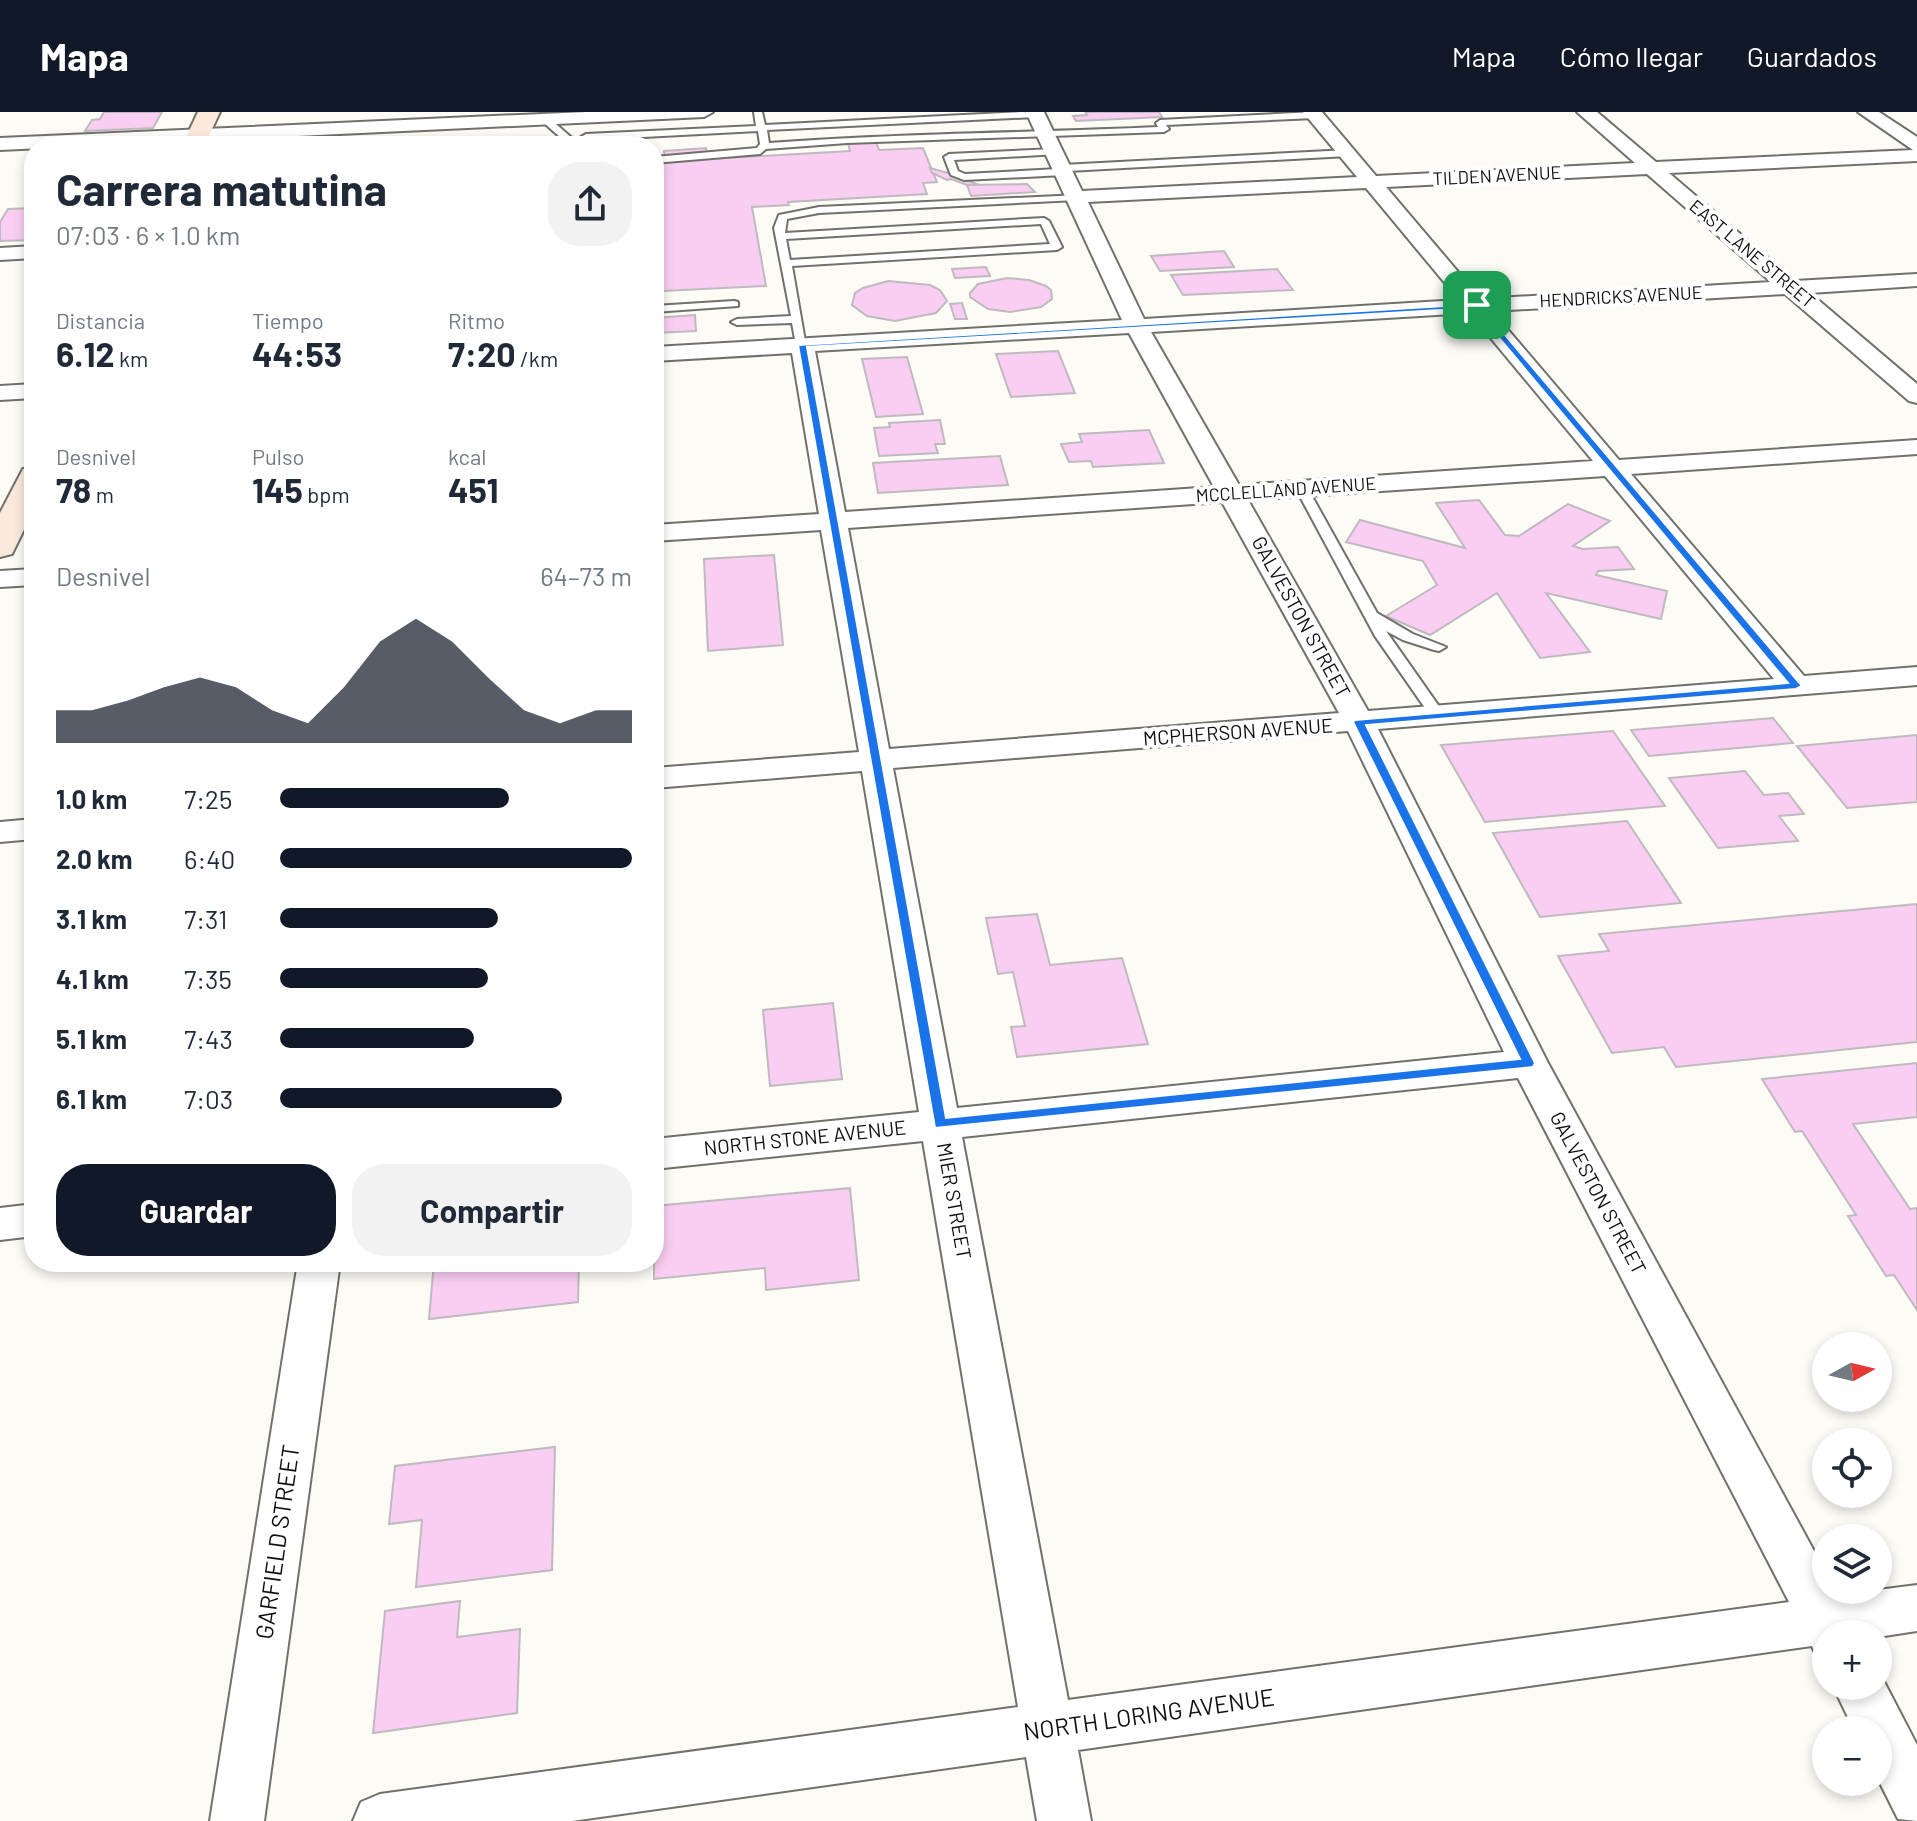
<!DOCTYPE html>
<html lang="es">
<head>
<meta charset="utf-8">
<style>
	body { margin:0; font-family:Barlow,sans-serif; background:#f2f2f3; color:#1f2937; height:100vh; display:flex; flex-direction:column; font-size:30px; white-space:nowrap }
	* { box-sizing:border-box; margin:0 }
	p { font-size:26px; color:#747a83 }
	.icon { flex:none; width:44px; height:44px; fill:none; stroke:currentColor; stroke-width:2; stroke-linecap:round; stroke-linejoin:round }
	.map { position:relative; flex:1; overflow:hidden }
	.sheet { position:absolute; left:24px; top:24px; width:640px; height:1136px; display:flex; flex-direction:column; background:#fff; border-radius:32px; box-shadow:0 4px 12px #0003 }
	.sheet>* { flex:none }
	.needle { width:52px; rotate:82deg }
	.tools { position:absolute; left:1812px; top:1220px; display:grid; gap:16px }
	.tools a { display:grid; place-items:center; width:80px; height:80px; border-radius:50%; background:#fff; box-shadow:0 4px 12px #0003; font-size:40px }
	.pin { position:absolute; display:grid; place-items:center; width:68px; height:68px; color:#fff; margin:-34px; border-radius:16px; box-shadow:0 4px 12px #0006 }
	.round { display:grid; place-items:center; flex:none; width:84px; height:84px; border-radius:32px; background:#f2f2f3 }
	.overview { display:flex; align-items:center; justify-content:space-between; height:136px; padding:0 32px }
	h1 { font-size:44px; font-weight:700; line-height:60px }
	.metrics { display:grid; grid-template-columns:repeat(3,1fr); gap:12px; height:136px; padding:8px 32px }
	.metrics div { display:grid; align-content:center }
	.metrics b { font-size:34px; font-weight:700 }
	.metrics small { font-size:22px; font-weight:400 }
	.metrics p { font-size:22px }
	.chart { height:224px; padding:16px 32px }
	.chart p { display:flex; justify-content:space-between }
	.chart svg { width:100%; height:144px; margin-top:8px; fill:#111827; opacity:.7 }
	.cta { display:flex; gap:16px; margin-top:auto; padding:16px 32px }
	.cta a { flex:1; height:92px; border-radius:32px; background:#111827; color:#fff; font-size:32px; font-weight:700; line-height:92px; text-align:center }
	.cta a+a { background:#f2f2f3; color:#1f2937 }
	ul { padding:0 32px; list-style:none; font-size:26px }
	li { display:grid; grid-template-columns:128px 96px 1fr; align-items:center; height:60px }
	li i { height:20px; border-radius:10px; background:#111827 }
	header { display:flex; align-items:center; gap:48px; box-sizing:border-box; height:112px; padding:0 40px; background:#111827; color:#fff }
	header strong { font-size:38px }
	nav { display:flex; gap:44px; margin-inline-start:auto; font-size:28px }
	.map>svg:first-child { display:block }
	.building { fill:#f9cef2; stroke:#bfbabf; stroke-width:2 }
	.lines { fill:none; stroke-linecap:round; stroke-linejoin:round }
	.lane-casing { stroke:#71706b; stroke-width:4 }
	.street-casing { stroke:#71706b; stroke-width:4 }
	.secondary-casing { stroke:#71706b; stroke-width:4 }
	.lane { fill:#fff; fill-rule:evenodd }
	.street { fill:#fff; fill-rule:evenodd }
	.secondary { fill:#fbeadc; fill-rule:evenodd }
	.route { fill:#1a73e8; stroke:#fff; stroke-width:2; fill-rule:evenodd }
	.labels { text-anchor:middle; stroke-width:8; stroke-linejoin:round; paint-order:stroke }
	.far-street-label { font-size:18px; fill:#0f0f0d; stroke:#fff }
	.street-label { font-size:20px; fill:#0f0f0d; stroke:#fff }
	.near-street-label { font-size:24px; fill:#0f0f0d; stroke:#fff }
</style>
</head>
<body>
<header>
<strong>Mapa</strong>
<nav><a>Mapa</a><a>Cómo llegar</a><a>Guardados</a></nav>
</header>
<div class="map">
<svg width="1917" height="1709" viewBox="0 0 1917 1709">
	<rect width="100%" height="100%" fill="#fcfbf5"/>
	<!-- building -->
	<g class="building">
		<path d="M 104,0 L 162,0 L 153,16 L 85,19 L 92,8 L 100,7 Z"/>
		<path d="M 1085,0 L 1159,0 L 1162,5 L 1076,9 L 1073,4 L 1087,3 Z"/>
		<path d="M 876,30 L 879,38 L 923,36 L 937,70 L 923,71 L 927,82 L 788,90 L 789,93 L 752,95 L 766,174 L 663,179 L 660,136 L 654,136 L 654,51 L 665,51 L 664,39 L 706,36 L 707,47 L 850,39 L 848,31 Z"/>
		<path d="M 930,56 L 948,61 L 979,73 L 967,73 L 951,67 L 947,68 L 932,61 Z"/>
		<path d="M 1027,72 L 1035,80 L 971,84 L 967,73 Z"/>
		<path d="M 34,96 L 34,128 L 0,129 L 0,110 L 8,97 Z"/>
		<path d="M 1224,139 L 1234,155 L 1160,159 L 1151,144 Z"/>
		<path d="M 986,155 L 990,164 L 955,166 L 952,157 Z"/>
		<path d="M 1277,157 L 1293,178 L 1183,183 L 1171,163 Z"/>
		<path d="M 1007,166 L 1029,168 L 1046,174 L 1051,178 L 1052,187 L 1041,195 L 1010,200 L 988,197 L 970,185 L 970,181 L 978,172 Z"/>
		<path d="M 888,169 L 930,173 L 940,178 L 947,189 L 936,201 L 895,209 L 867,204 L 852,193 L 855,181 L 863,176 Z"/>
		<path d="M 962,191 L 967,207 L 955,207 L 950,192 Z"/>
		<path d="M 695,203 L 696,219 L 654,221 L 654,206 Z"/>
		<path d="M 1058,239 L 1075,281 L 1011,285 L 996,242 Z"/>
		<path d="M 907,245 L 923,302 L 876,305 L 862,247 Z"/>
		<path d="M 940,308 L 945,332 L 935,332 L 938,341 L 879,344 L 874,316 L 890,315 L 889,311 Z"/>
		<path d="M 1149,318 L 1164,351 L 1093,355 L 1091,349 L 1069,350 L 1061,332 L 1082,330 L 1079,322 Z"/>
		<path d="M 1000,344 L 1008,373 L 878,381 L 873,351 Z"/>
		<path d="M 1479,388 L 1505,423 L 1519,424 L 1568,392 L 1610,409 L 1573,434 L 1583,437 L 1618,435 L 1634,457 L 1598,459 L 1596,463 L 1667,479 L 1661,507 L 1546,481 L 1590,540 L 1540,546 L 1497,481 L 1430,523 L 1386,504 L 1437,473 L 1423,449 L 1346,430 L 1360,408 L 1465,436 L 1436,391 Z"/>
		<path d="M 774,443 L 783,533 L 708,539 L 704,447 Z"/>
		<path d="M 1773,606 L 1793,631 L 1649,644 L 1631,618 Z"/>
		<path d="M 1613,619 L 1665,694 L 1485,710 L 1441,633 Z"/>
		<path d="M 1917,623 L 1917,690 L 1847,696 L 1797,634 Z"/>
		<path d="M 1745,659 L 1764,683 L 1788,681 L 1804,702 L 1779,704 L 1798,729 L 1718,736 L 1669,666 Z"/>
		<path d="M 1627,709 L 1681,791 L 1540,805 L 1493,721 Z"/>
		<path d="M 1917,792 L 1917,930 L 1676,955 L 1664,935 L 1612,941 L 1558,844 L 1609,839 L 1599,822 Z"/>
		<path d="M 1037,802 L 1050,853 L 1122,846 L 1148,932 L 1017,945 L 1011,915 L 1025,914 L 1013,860 L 998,862 L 986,806 Z"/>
		<path d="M 833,891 L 842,967 L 770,974 L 763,898 Z"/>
		<path d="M 1917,951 L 1917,1005 L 1853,1012 L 1910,1097 L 1917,1096 L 1917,1198 L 1894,1163 L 1886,1164 L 1848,1104 L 1856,1103 L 1802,1019 L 1795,1020 L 1762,967 Z"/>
		<path d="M 850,1076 L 859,1168 L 766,1178 L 765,1156 L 654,1167 L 654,1094 Z"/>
		<path d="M 434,1150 L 579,1150 L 578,1190 L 429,1207 Z"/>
		<path d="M 555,1335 L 552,1458 L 416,1475 L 422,1408 L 389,1412 L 395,1354 Z"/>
		<path d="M 460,1489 L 457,1525 L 520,1517 L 517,1601 L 373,1621 L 385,1499 Z"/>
	</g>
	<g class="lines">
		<defs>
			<g id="lane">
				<path d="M 754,0 L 762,0 L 765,13 L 1023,0 L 1040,2 L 1036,5 L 767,18 L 769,31 C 899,21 1029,21 1158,15 L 1156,11 L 1160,8 L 1315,0 L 1319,3 L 1315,6 L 1166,13 L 1169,17 L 1164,20 L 847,31 L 766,37 L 760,42 L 654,51 L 654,45 L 757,36 L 760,32 L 758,19 L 586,28 L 581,25 L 586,22 L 756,14 Z"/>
				<path d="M 543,6 L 549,6 L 581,34 L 570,34 L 543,10 Z"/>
				<path d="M 1055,37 L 1058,42 L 954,48 L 958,59 L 965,62 L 1058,57 L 1062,53 L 1348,38 L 1353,41 L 1348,44 L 1068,59 L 1064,63 L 964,68 L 951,63 L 944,45 L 949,42 Z"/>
				<path d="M 1080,83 L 1080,87 L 1077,88 L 819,101 L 787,107 L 785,121 L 1044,106 L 1049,109 L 1062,135 L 1057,138 L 792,154 L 806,235 L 796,233 L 792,211 L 737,213 L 731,210 L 737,207 L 791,204 L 774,116 L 779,103 L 819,95 ZM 1041,112 L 1050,132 L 790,148 L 786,127 Z"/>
				<path d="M 734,189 L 738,190 L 738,194 L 654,200 L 654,194 Z"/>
				<path d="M 1302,373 L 1308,377 L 1377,501 L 1413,522 L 1446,535 L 1439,539 L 1434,538 L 1403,528 L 1386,519 L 1445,603 L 1442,606 L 1432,606 L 1375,524 L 1296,377 Z"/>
			</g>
			<g id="street">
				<path d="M 586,0 L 713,0 L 704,5 L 0,38 L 0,26 Z"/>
				<path d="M 1026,0 L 1044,0 L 1082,79 L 1357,65 L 1303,0 L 1322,0 L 1376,64 L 1635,51 L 1577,0 L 1597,0 L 1656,50 L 1913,38 L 1858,0 L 1879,0 L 1917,25 L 1917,49 L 1669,61 L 1795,169 L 1917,162 L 1917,174 L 1810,181 L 1917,272 L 1917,291 L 1909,289 L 1785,182 L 1492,199 L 1619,348 L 1917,328 L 1917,342 L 1631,362 L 1804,564 L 1917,555 L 1917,573 L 1378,617 L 1548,951 L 1826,1461 L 1826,1478 L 1835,1478 L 1838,1483 L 1917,1473 L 1917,1519 L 1878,1525 L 1878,1522 L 1826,1522 L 1826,1544 L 1814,1539 L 1812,1534 L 1078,1638 L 1091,1709 L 1037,1709 L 1026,1645 L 572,1709 L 353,1709 L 361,1690 L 380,1682 L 1018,1595 L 923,1029 L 654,1057 L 654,1027 L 919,1000 L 862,659 L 654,676 L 654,656 L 859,640 L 821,418 L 654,429 L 654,413 L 819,402 L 792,241 L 654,249 L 654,235 L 1122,208 ZM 1647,62 L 1771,170 L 1481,187 L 1386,75 ZM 1366,76 L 1459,188 L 1144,207 L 1088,90 ZM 1470,201 L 1593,349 L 1239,373 L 1151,220 ZM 1129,221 L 1214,375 L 845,400 L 815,239 ZM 1605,364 L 1774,567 L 1368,599 L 1248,388 ZM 1222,390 L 1339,601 L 889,637 L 848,416 ZM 1348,619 L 1504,940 L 957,996 L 893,656 ZM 1518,966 L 1789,1490 L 1068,1588 L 962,1025 Z"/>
				<path d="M 34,134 L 34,146 L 0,148 L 0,136 Z"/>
				<path d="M 34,272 L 34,286 L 0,288 L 0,274 Z"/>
				<path d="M 34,457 L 34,473 L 0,475 L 0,459 Z"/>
				<path d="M 34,707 L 34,727 L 0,730 L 0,710 Z"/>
				<path d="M 34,1092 L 34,1124 L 0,1128 L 0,1096 Z"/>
				<path d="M 298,1150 L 340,1150 L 264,1709 L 210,1709 Z"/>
				<path d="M 1878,1558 L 1917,1633 L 1917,1709 L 1898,1707 L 1878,1667 L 1878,1618 L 1854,1618 L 1833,1574 L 1878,1574 Z"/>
			</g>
			<g id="secondary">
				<path d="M 198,0 L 220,0 L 204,34 L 182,34 Z"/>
				<path d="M 34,355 L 34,397 L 12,442 L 0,445 L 0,401 L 23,357 Z"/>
			</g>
		</defs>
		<!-- lane casing -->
		<use href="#lane" class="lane-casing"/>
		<!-- street casing -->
		<use href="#street" class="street-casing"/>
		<!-- secondary casing -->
		<use href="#secondary" class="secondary-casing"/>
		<!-- lane -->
		<use href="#lane" class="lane"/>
		<!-- street -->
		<use href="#street" class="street"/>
		<!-- secondary -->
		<use href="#secondary" class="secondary"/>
	</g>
	<!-- route -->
	<path class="route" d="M 1479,192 L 1802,574 L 1796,577 L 1366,613 L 1535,951 L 1533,955 L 935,1016 L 798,233 ZM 1474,196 L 1788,571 L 1355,608 L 1353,610 L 1520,947 L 946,1006 L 807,235 Z"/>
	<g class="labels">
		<!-- far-street labels -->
		<g class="far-street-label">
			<text transform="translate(1497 64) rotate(-3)" y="6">TILDEN AVENUE</text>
			<text transform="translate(1752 142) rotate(40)" y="6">EAST LANE STREET</text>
			<text transform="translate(1621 185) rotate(-3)" y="6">HENDRICKS AVENUE</text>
			<text transform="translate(1286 378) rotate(-4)" y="6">MCCLELLAND AVENUE</text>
		</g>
		<!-- street labels -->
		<g class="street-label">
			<text transform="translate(1301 505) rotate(61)" y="7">GALVESTON STREET</text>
			<text transform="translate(1238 620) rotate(-4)" y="7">MCPHERSON AVENUE</text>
			<text transform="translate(805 1026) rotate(-6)" y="7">NORTH STONE AVENUE</text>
			<text transform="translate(1598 1081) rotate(62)" y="7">GALVESTON STREET</text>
			<text transform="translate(954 1089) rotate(80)" y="7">MIER STREET</text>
		</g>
		<!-- near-street labels -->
		<g class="near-street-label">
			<text transform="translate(278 1430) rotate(-82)" y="8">GARFIELD STREET</text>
			<text transform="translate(1149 1603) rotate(-8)" y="8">NORTH LORING AVENUE</text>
		</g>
	</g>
</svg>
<div class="tools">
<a><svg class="needle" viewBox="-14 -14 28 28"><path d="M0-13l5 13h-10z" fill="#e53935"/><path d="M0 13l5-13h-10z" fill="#747a83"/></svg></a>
<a><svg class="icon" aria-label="locate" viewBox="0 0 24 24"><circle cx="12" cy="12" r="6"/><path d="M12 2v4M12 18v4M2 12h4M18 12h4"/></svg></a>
<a><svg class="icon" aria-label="layers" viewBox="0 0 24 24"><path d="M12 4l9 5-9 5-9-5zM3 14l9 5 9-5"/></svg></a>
<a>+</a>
<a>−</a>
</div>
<div class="pin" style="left:1477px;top:193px;background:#1e9e55"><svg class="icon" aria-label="arrive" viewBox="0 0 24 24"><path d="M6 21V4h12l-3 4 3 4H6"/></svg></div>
<section class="sheet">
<div class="overview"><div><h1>Carrera matutina</h1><p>07:03 · 6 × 1.0 km</p></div><a class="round"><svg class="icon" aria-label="share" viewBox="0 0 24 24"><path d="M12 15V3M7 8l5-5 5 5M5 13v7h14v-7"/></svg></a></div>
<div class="metrics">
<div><p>Distancia</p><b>6.12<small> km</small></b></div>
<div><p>Tiempo</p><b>44:53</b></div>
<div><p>Ritmo</p><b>7:20<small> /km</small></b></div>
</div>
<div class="metrics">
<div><p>Desnivel</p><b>78<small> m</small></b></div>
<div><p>Pulso</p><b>145<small> bpm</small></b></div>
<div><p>kcal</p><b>451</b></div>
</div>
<div class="chart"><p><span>Desnivel</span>64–73 m</p>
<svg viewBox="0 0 160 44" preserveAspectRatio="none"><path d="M0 44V34L10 34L20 31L30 27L40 24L50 27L60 34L70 38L80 27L90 13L100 6L110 13L120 24L130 34L140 38L150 34L160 34V44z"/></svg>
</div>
<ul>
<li><b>1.0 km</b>7:25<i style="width:65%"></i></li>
<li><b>2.0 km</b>6:40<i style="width:100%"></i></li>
<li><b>3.1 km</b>7:31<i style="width:62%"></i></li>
<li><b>4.1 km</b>7:35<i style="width:59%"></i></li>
<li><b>5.1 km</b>7:43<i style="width:55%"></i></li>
<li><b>6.1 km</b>7:03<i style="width:80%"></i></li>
</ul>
<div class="cta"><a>Guardar</a><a>Compartir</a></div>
</section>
</div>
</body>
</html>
